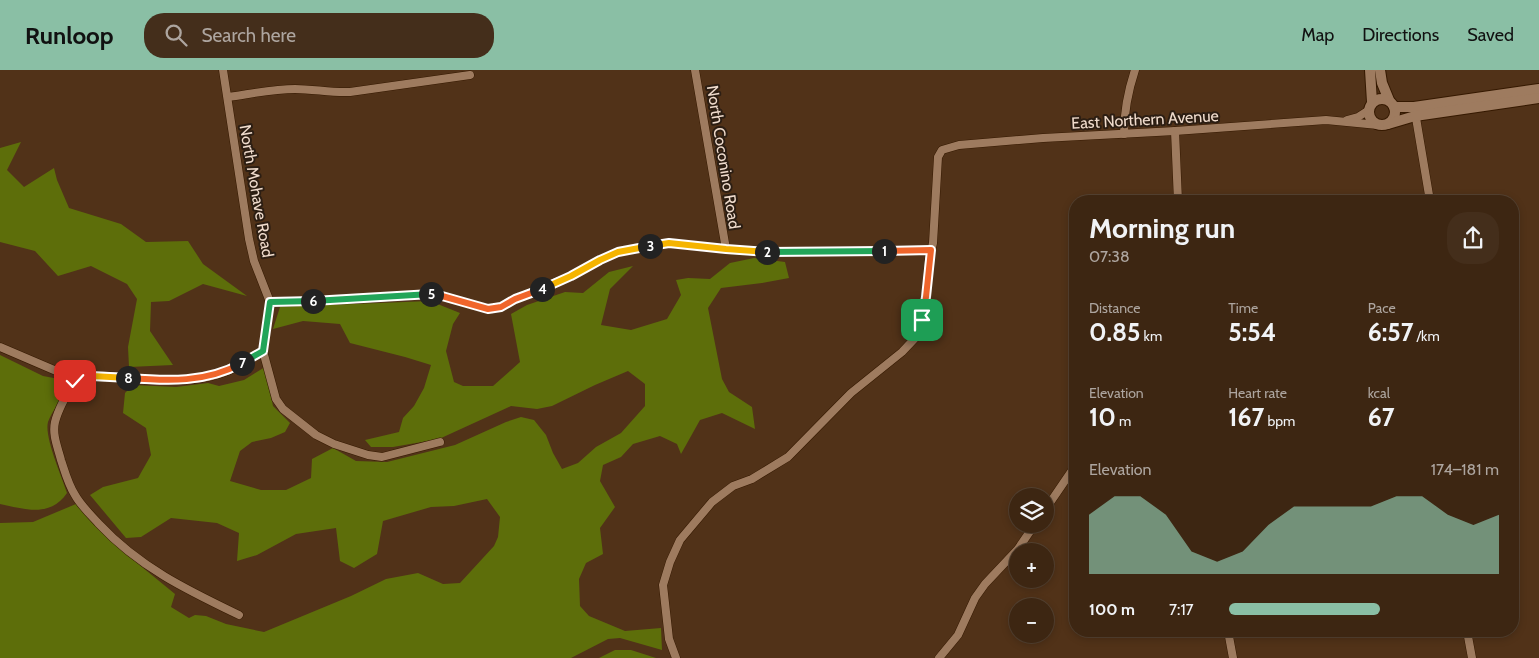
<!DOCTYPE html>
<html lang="en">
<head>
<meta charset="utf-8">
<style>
	body { margin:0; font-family:Cabin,sans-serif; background:#442e1b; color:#f1f3f6; height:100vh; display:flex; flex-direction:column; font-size:19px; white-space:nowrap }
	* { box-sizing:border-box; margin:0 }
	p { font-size:16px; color:#ada59f }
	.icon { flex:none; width:28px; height:28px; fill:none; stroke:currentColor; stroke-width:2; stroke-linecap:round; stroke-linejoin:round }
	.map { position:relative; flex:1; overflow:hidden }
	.side { position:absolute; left:1069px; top:125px; width:450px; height:442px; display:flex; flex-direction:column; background:#3d2612; border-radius:20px; box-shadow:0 2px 8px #0003,0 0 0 1px #564332 }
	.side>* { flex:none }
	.controls { position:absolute; left:1009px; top:418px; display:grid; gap:10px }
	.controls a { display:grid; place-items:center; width:45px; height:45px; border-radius:50%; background:#3d2612; box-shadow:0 2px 8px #0003,0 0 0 1px #564332; font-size:25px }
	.pin { position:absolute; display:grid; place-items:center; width:42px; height:42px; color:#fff; margin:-21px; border-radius:10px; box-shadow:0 2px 8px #0006 }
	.km { position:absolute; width:25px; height:25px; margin:-12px; border-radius:50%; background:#222; color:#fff; font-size:14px; line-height:25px; text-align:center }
	.round { display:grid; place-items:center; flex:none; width:52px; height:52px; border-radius:20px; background:#442e1b }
	.overview { display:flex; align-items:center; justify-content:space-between; height:85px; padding:0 20px }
	h1 { font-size:28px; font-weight:700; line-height:38px }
	.metrics { display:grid; grid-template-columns:repeat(3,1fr); gap:8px; height:85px; padding:5px 20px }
	.metrics div { display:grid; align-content:center }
	.metrics b { font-size:25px; font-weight:700 }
	.metrics small { font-size:14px; font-weight:400 }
	.metrics p { font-size:14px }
	.chart { height:140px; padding:10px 20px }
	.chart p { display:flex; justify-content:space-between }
	.chart svg { width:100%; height:90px; margin-top:5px; fill:#8abfa5; opacity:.7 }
	ul { padding:0 20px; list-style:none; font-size:16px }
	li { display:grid; grid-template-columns:80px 60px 1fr; align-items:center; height:38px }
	li i { height:12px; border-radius:6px; background:#8abfa5 }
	header { display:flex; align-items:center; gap:30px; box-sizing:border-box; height:70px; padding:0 25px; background:#8abfa5; color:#111 }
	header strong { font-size:24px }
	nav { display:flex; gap:28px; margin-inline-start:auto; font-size:18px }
	.search { width:350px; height:45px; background:#442e1b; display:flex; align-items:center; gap:12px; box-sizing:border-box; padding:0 18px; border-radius:20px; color:#ada59f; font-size:19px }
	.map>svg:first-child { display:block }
	.green { fill:#5d6e0a }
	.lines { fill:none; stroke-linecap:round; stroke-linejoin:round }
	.minor-casing { stroke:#351900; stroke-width:9 }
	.tertiary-casing { stroke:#351900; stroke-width:12 }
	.minor { stroke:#9e7b5f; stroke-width:8 }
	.tertiary { stroke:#9e7b5f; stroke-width:10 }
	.split-1-casing { stroke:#fff; stroke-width:10 }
	.split-2-casing { stroke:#fff; stroke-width:10 }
	.split-3-casing { stroke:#fff; stroke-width:10 }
	.split-4-casing { stroke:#fff; stroke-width:10 }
	.split-5-casing { stroke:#fff; stroke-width:10 }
	.split-6-casing { stroke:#fff; stroke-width:10 }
	.split-7-casing { stroke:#fff; stroke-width:10 }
	.split-8-casing { stroke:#fff; stroke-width:10 }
	.split-9-casing { stroke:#fff; stroke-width:10 }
	.split-1 { stroke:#f0652b; stroke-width:6 }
	.split-2 { stroke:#22a559; stroke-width:6 }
	.split-3 { stroke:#f5b400; stroke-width:6 }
	.split-4 { stroke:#f5b400; stroke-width:6 }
	.split-5 { stroke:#f0652b; stroke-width:6 }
	.split-6 { stroke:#22a559; stroke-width:6 }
	.split-7 { stroke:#22a559; stroke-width:6 }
	.split-8 { stroke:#f0652b; stroke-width:6 }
	.split-9 { stroke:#f5b400; stroke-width:6 }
	.labels { text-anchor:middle; stroke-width:4; stroke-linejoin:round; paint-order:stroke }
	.street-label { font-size:16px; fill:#f0dccd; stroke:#2c1e13 }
</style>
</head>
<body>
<header>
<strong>Runloop</strong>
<div class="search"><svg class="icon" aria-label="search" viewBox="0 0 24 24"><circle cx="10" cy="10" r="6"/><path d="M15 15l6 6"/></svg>Search here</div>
<nav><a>Map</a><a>Directions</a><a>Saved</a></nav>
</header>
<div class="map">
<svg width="1539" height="588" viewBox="0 0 1539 588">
	<rect width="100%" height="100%" fill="#513218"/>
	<!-- green -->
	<g class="green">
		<path d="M 21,72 L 7,100 L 24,117 L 54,98 L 57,110 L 69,138 L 121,154 L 146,172 L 188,171 L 203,194 L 247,226 L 203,214 L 169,231 L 151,232 L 150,261 L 173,295 L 129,297 L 128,277 L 137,229 L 127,214 L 91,196 L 58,206 L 35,181 L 0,172 L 0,78 Z"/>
		<path d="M 754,188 L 785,192 L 789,208 L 762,213 L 721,218 L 708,238 L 722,309 L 729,322 L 752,337 L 755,359 L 722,343 L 700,350 L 681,384 L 677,374 L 660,366 L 633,374 L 621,387 L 603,395 L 600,411 L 615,437 L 600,458 L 603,484 L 586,493 L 579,509 L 580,536 L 589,546 L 625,561 L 661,558 L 662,580 L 620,568 L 608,569 L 571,588 L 0,588 L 0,453 L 33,452 L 76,434 L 131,488 L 175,524 L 171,537 L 189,548 L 195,545 L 206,546 L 226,554 L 264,562 L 351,526 L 386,509 L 418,503 L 443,514 L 460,513 L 494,476 L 498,467 L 500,447 L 487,429 L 454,436 L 431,437 L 383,451 L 377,484 L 354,498 L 340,491 L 336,458 L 296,464 L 257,485 L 237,491 L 239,463 L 217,453 L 171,448 L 141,467 L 126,468 L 90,425 L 103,417 L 138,408 L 151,385 L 146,358 L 123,343 L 125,323 L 133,315 L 176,317 L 208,313 L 219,316 L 244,310 L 265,297 L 273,336 L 290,353 L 285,362 L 271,368 L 252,372 L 240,381 L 230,411 L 261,420 L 286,420 L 311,408 L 312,389 L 333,378 L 356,391 L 387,392 L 455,375 L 506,352 L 521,347 L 534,350 L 546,365 L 553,383 L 562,399 L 578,393 L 596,377 L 621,363 L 645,336 L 645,314 L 628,301 L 595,315 L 552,336 L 537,339 L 511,336 L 439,369 L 393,377 L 371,377 L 365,370 L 399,362 L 403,348 L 414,336 L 424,318 L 431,295 L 405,287 L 350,273 L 340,254 L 303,251 L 273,259 L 280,237 L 430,231 L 460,243 L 453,254 L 446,281 L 454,312 L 463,316 L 493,316 L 520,292 L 511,244 L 527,235 L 565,222 L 583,223 L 609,202 L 633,196 L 610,219 L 601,255 L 631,260 L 667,249 L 681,225 L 676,210 L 688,208 L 710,209 L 730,193 Z"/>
		<path d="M 0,285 L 43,306 L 59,309 C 69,323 53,338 48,352 C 44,367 62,407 67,423 C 50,448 25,439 0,434 Z"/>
		<path d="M 615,580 L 631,580 L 656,588 L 599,588 Z"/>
	</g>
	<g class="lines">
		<defs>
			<g id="minor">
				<path d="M 223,0 L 249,169 L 254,191 L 270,232 L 263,281 L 276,329 L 283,339 L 316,365 L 334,374 L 368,385 L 382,387 L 440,372"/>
				<path d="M 695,0 L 726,179"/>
				<path d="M 228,27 C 250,24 273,19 295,19 C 314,19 331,23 350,22 L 470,5"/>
				<path d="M 1415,42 L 1430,131"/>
				<path d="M 1347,50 L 1358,47 L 1369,40"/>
				<path d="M 1175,61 L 1178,131"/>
				<path d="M 1124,64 C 1124,41 1128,21 1135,0"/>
				<path d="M 270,232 L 356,229 L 435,224 L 488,239 L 501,237 L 515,229 L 571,206 L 600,190 L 618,182 L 669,173 L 726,179 L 760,182 L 931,180"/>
				<path d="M 0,277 L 68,306 L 75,311"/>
				<path d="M 75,311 C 68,322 58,340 55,352 C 52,365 58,378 61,390 C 65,402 68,414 75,425 C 81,436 91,445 99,454 C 139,497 187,520 239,545"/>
				<path d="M 75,311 C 98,301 123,308 147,310 C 168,311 199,311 219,304 C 235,299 249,290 263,281"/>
				<path d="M 1045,440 L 1075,396"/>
				<path d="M 1228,561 L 1233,588"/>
				<path d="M 1467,561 L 1472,588"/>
				<path d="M 676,588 L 669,569 L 663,515 L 670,492 L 680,470 L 712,432 L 733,416 L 752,409 L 788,387 L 851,323 L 902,282 L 919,264 L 926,227 L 929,190 L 933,173 L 938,87 L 942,80 L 959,75 L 1043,68 L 1175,61 L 1326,50 L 1378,55"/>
				<path d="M 939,588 L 958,565 L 975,528 L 985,514 L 1018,479 L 1035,454"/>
			</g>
			<g id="tertiary">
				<path d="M 1370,0 L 1372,32"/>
				<path d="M 1380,0 L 1382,13 L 1389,30"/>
				<circle cx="1382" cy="42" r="13"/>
				<path d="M 1394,37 L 1414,37 L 1539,19"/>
				<path d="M 1388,54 L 1415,46 L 1539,28"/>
			</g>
		</defs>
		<!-- minor casing -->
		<use href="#minor" class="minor-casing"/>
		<!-- tertiary casing -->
		<use href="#tertiary" class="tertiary-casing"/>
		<!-- minor -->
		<use href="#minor" class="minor"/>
		<!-- tertiary -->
		<use href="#tertiary" class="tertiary"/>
	</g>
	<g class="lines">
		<defs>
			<path id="split-1" d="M 884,181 L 931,180 L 926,227 L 922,250"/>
			<path id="split-2" d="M 767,182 L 884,181"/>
			<path id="split-3" d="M 650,176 L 669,173 L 726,179 L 767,182"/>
			<path id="split-4" d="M 542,219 L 571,206 L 600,190 L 618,182 L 650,176"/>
			<path id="split-5" d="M 431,224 L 435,224 L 488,239 L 501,237 L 515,229 L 542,219"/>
			<path id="split-6" d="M 313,231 L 431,224"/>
			<path id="split-7" d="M 242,293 L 263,281 L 270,232 L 313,231"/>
			<path id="split-8" d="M 128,308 C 168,311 206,313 242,293"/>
			<path id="split-9" d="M 75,311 L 92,306 L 128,308"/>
		</defs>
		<!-- split-1 casing -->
		<use href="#split-1" class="split-1-casing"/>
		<!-- split-2 casing -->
		<use href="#split-2" class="split-2-casing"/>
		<!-- split-3 casing -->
		<use href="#split-3" class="split-3-casing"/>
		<!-- split-4 casing -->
		<use href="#split-4" class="split-4-casing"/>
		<!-- split-5 casing -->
		<use href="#split-5" class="split-5-casing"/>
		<!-- split-6 casing -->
		<use href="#split-6" class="split-6-casing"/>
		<!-- split-7 casing -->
		<use href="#split-7" class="split-7-casing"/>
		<!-- split-8 casing -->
		<use href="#split-8" class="split-8-casing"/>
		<!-- split-9 casing -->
		<use href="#split-9" class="split-9-casing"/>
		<!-- split-1 -->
		<use href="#split-1" class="split-1"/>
		<!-- split-2 -->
		<use href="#split-2" class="split-2"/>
		<!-- split-3 -->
		<use href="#split-3" class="split-3"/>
		<!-- split-4 -->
		<use href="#split-4" class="split-4"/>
		<!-- split-5 -->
		<use href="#split-5" class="split-5"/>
		<!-- split-6 -->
		<use href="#split-6" class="split-6"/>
		<!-- split-7 -->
		<use href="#split-7" class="split-7"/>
		<!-- split-8 -->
		<use href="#split-8" class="split-8"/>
		<!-- split-9 -->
		<use href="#split-9" class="split-9"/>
	</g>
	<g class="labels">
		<!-- street labels -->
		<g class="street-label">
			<text transform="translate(1145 49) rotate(-3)" y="6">East Northern Avenue</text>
			<text transform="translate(724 87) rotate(81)" y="6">North Coconino Road</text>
			<text transform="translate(257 121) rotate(80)" y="6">North Mohave Road</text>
		</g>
	</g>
</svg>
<div class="controls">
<a><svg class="icon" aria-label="layers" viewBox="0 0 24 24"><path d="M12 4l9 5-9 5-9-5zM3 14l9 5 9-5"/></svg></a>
<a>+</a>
<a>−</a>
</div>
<div class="pin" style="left:922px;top:250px;background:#1e9e55"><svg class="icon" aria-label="arrive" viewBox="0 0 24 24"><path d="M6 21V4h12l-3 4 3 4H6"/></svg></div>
<div class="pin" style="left:75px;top:311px;background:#d93025"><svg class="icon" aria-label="check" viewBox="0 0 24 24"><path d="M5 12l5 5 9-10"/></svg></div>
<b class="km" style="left:884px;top:181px">1</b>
<b class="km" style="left:767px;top:182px">2</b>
<b class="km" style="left:650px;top:176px">3</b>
<b class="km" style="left:542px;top:219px">4</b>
<b class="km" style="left:431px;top:224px">5</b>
<b class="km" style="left:313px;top:231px">6</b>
<b class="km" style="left:242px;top:293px">7</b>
<b class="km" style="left:128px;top:308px">8</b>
<section class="side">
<div class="overview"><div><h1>Morning run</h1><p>07:38</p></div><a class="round"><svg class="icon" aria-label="share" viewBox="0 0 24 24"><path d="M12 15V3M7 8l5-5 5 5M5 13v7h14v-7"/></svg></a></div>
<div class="metrics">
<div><p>Distance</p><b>0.85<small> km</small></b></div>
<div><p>Time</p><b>5:54</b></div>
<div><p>Pace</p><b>6:57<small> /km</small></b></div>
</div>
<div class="metrics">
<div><p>Elevation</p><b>10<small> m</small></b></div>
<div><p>Heart rate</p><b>167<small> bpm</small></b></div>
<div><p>kcal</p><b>67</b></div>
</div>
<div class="chart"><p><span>Elevation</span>174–181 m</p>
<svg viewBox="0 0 160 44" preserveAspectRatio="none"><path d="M0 44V15L10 6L20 6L30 15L40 33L50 38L60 33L70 20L80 11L90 11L100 11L110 11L120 6L130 6L140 15L150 20L160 15V44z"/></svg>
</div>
<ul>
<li><b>100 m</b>7:17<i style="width:56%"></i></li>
</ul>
</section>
</div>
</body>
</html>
